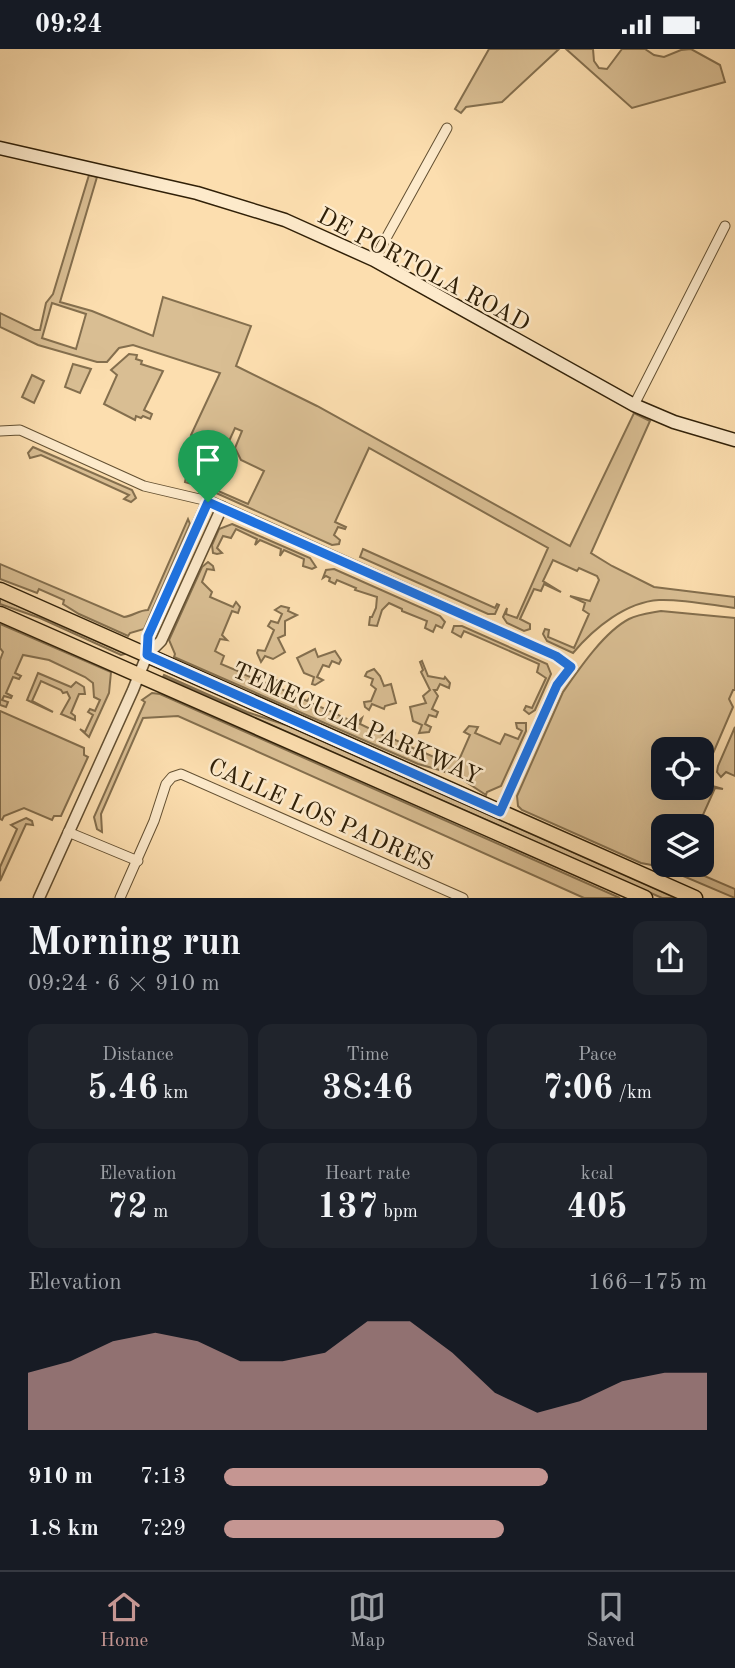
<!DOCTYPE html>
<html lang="en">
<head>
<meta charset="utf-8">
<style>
	body { margin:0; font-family:"Old Standard TT",serif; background:#20242c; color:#f1f3f6; height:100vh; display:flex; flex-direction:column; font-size:26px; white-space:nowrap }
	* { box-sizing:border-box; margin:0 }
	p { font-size:23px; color:#9ea1a6 }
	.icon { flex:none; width:38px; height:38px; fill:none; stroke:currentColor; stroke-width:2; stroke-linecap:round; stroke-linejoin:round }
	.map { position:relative; height:849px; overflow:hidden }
	.details { display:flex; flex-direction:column; background:#171b24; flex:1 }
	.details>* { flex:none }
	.controls { position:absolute; left:651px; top:688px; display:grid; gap:14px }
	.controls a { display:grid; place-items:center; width:63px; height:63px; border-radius:14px; background:#171b24; box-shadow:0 7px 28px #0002; font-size:35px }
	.pin { position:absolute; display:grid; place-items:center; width:60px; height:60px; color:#fff; margin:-72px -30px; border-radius:50% 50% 50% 0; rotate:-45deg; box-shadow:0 0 7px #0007 }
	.pin .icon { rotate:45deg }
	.round { display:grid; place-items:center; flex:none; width:74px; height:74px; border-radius:14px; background:#20242c }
	.summary { display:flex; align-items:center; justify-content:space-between; height:119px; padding:0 28px }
	h1 { font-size:38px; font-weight:700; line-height:52px }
	.stats { display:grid; grid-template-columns:repeat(3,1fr); gap:10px; height:119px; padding:7px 28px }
	.stats div { display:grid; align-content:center; border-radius:14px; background:#20242c; text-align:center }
	.stats b { font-size:35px; font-weight:700 }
	.stats small { font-size:19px; font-weight:400 }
	.stats p { font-size:19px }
	.chart { height:196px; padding:14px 28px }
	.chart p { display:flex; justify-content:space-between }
	.chart svg { width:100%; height:126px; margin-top:7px; fill:#c59692; opacity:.7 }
	ul { padding:0 28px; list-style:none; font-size:23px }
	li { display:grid; grid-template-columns:112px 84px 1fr; align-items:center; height:52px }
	li i { height:18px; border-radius:9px; background:#c59692 }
	.status { display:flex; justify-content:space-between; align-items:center; height:49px; padding:0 35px; background:#171b24; direction:ltr }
	.status svg { height:19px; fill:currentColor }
	.menu { display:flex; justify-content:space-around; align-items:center; height:98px; border-top:2px solid #363941; background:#171b24; font-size:19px; color:#9ea1a6 }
	.menu a { display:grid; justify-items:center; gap:4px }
	.menu .active { color:#c59692 }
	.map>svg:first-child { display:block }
	.green { fill:#d9be93; stroke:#846f4e; stroke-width:2; fill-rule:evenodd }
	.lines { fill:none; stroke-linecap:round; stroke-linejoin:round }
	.minor-casing { stroke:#635032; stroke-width:11 }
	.tertiary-casing { stroke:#635032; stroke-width:13 }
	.secondary-casing { stroke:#302008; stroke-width:15 }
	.primary-casing { stroke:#302008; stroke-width:17 }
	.minor { stroke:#fdeacb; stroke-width:9 }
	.tertiary { stroke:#fdeacb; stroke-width:10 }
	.secondary { stroke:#fdeacb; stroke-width:12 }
	.primary { stroke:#fcdeaf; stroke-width:14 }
	.route-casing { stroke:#fff; stroke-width:14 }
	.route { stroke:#1a73e8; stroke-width:9 }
	.labels { text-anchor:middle; stroke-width:5; stroke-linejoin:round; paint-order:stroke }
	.street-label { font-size:24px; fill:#302008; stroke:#fdeacb }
</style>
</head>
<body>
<div class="status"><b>09:24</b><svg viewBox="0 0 49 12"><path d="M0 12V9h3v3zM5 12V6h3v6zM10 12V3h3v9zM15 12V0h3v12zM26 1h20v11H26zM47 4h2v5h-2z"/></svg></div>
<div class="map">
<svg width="735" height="849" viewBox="0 0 735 849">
	<rect width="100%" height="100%" fill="#fcdeaf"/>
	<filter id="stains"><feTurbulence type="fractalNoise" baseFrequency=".00286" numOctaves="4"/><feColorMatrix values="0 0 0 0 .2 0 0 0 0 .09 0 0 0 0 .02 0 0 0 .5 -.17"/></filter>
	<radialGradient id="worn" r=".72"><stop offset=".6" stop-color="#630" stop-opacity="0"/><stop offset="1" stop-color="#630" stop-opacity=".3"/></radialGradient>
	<!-- green -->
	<g class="green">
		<path d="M 489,0 L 559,0 L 502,53 L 466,58 L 461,64 L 455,60 Z"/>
		<path d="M 566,0 L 593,0 L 594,12 L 599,19 L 607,20 L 622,0 L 645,0 L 654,6 L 664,8 L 681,1 L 691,0 L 720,16 L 725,33 L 632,59 Z"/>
		<path d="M 89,126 L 97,128 L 60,253 L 92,262 L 153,287 L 163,248 L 251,277 L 236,317 L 317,357 L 570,497 L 634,364 L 650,372 L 591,504 L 612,517 L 654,538 L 735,548 L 735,559 C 711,556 684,550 659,551 C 626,553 594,579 573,604 L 547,592 L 543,585 L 545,580 L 549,581 L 548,588 L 574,599 L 589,565 L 583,561 L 585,554 L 570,547 L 590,552 L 599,531 L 597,527 L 579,519 L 577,522 L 553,511 L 543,532 L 561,543 L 544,535 L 541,542 L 534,540 L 520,570 L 530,575 L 530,580 L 524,582 L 507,574 L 503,568 L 507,559 L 506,565 L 517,569 L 548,499 L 369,399 L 335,473 L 346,478 L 345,480 L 338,478 L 334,486 L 340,491 L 339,495 L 332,496 L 205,439 L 185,433 L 186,428 L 248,455 L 264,422 L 241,411 L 235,399 L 242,382 L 235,379 L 225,401 L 191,386 L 220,324 L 133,296 L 119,299 L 107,313 L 97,313 L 38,296 L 0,278 L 0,264 L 35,281 L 40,281 L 46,254 L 53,245 ZM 52,254 L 86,265 L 76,300 L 42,289 Z"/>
		<path d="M 129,305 L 137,306 L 136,310 L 142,312 L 141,315 L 163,322 L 144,361 L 152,365 L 150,370 L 143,367 L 141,369 L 136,367 L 135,371 L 104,355 L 117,326 L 111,321 Z"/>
		<path d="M 73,315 L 91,320 L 80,344 L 65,338 Z"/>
		<path d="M 32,326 L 44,332 L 34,354 L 22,348 Z"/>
		<path d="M 33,398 L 132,441 L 136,449 L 131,453 L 124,450 L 129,446 L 41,406 L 30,409 L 28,404 Z"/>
		<path d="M 188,470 L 190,475 L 144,580 L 130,584 L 128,587 L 79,565 L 63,555 L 64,551 L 39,540 L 37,544 L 0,530 L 0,515 L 124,568 C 133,567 139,561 148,561 Z"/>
		<path d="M 232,475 L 310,509 L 316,518 L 312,520 L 303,517 L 304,510 L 284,501 L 280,507 L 281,500 L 260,491 L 255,496 L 257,490 L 236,480 L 231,489 L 223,487 L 217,499 L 222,504 L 217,505 L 213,504 L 212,496 L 219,480 Z"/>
		<path d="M 363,500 L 495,559 L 497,555 L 499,556 L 495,565 L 488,565 L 360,508 Z"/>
		<path d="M 208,513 L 213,517 L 214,521 L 207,520 L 202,533 L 212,543 L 210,548 L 233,558 L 236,553 L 240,558 L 238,564 L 232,562 L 222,586 L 227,591 L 220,590 L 215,602 L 224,607 L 221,615 L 240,623 L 244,616 L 243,625 L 273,637 L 276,631 L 279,632 L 281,640 L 307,652 L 312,646 L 311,654 L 332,663 L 337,657 L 336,665 L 356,674 L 362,669 L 360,675 L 387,688 L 392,682 L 395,684 L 393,690 L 415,700 L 419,694 L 418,701 L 445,713 L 449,707 L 459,711 L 470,686 L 464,683 L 469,677 L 478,678 L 475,684 L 500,695 L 505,685 L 518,690 L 522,682 L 517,679 L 516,674 L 526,674 L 526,682 L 501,737 L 487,743 L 486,746 L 463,731 L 443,722 L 418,715 L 174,608 L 175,605 L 169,591 L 202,518 Z"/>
		<path d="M 334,520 L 440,567 L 445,573 L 442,579 L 436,576 L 433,583 L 425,579 L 427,572 L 402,562 L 402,560 L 389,554 L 382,561 L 377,577 L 369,576 L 370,568 L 372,568 L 376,559 L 377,548 L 355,541 L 356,539 L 337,531 L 335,535 L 329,532 L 330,529 L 326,527 L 323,529 L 326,521 Z"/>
		<path d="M 0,549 L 124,604 L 125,605 L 121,606 L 40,569 L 0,555 Z"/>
		<path d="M 281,557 L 289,559 L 288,562 L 297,566 L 285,572 L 285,586 L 278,589 L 285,603 L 273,610 L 265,607 L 261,613 L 257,604 L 258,601 L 265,602 L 274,581 L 268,577 L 271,572 L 278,574 L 282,565 L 275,561 Z"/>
		<path d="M 661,562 L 735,569 L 735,641 L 733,641 L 729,650 L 733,658 L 708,716 L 702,717 L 702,700 L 663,700 L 663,738 L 696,739 L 706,744 L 712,737 L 723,740 L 715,739 L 698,777 L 692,777 L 693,771 L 685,768 L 680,777 L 663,777 L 663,816 L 679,816 L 735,840 L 735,849 L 662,818 L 641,814 L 522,761 L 518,757 L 517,747 L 563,643 C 579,620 604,583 629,570 C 639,565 651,564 661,562 Z"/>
		<path d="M 0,575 L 111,623 L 109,644 L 89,688 L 80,680 L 85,683 L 93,666 L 88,663 L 90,660 L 95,662 L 100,651 L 94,648 L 93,634 L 85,628 L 49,611 L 23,606 L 15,624 L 21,627 L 19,630 L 13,628 L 6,644 L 12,647 L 11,649 L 4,647 L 2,651 L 8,653 L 6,658 L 0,656 L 0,611 L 3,603 L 0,599 Z"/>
		<path d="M 454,577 L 462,577 L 547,615 L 551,625 L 535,661 L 529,665 L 524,661 L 526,657 L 532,659 L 546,629 L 537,623 L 539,615 L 464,582 L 461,588 L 452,583 Z"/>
		<path d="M 315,600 L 318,608 L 335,602 L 341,611 L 339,615 L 332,612 L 329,618 L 323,616 L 317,628 L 323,631 L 315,636 L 312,635 L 314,628 L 304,624 L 297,609 Z"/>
		<path d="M 422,612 L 428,627 L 444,630 L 445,628 L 450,634 L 449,639 L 440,635 L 437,641 L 434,641 L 438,647 L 432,660 L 438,663 L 436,668 L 429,666 L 425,675 L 431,678 L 429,683 L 419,684 L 422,676 L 413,672 L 410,658 L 426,654 L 423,647 L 430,641 L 421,623 L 423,621 L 420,613 Z"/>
		<path d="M 374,620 L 380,627 L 384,637 L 391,635 L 396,654 L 385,657 L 384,660 L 372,655 L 369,661 L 365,658 L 364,653 L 371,652 L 376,640 L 371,636 L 373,630 L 365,627 L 367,623 Z"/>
		<path d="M 38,624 L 71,638 L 76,633 L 84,638 L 85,645 L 79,645 L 71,664 L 75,667 L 75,671 L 61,665 L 70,649 L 67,643 L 63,644 L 61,641 L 41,632 L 32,652 L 53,663 L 27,651 Z"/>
		<path d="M 164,626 L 247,663 L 289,677 L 676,849 L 662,849 L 163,628 Z"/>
		<path d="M 152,644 L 160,645 L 620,849 L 584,849 L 178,667 L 143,669 L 101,765 L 102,783 L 97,780 L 94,768 L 145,653 L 142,651 Z"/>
		<path d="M 0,662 L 84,699 L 84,706 L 88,708 L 61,767 L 54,767 L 52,771 L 24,759 L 4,767 L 2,771 L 0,770 Z"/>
		<path d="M 735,678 L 735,727 L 726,723 L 721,728 L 717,723 L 718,717 Z"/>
		<path d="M 26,769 L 32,772 L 33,776 L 26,775 L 0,832 L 0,818 L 17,780 L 11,776 Z"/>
	</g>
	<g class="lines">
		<defs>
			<g id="minor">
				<path d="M 374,211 L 447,79"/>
				<path d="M 634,356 L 725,177"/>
				<path d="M 0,382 L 20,381 L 144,437 L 208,452"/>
				<path d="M 68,783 L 138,812"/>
				<path d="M 120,849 L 154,772 L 166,735 L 172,728 L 181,725 L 463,849"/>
			</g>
			<g id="tertiary">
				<path d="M 147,606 L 161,592 L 222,458"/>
				<path d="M 39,849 L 133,641 L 147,606 L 148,587 L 208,452 L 556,607 L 571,618 L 557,636 L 500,763"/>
			</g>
			<path id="secondary" d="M 0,99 L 197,144 L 285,171 L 374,211 L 634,356 L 674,373 L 735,391"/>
			<g id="primary">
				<path d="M 0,541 L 695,849"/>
				<path d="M 0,565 L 645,849"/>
			</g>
		</defs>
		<!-- minor casing -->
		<use href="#minor" class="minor-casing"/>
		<!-- tertiary casing -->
		<use href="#tertiary" class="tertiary-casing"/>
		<!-- secondary casing -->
		<use href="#secondary" class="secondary-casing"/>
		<!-- primary casing -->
		<use href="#primary" class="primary-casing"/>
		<!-- minor -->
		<use href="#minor" class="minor"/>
		<!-- tertiary -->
		<use href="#tertiary" class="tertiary"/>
		<!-- secondary -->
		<use href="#secondary" class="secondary"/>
		<!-- primary -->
		<use href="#primary" class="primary"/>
	</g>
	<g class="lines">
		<defs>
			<path id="route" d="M 208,453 L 556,607 L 571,618 L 557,636 L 500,763 L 147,606 L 148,587 Z"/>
		</defs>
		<!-- route casing -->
		<use href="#route" class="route-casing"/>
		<!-- route -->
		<use href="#route" class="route"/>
	</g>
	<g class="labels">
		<!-- street labels -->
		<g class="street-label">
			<text transform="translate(424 220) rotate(28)" y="8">DE PORTOLA ROAD</text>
			<text transform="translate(357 674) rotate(24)" y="8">TEMECULA PARKWAY</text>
			<text transform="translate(321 765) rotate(24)" y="8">CALLE LOS PADRES</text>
		</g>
	</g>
	<rect width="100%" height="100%" filter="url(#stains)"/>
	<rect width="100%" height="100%" fill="url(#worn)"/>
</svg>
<div class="controls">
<a><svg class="icon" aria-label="locate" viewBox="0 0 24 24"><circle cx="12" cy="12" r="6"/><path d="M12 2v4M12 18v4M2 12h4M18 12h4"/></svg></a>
<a><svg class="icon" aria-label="layers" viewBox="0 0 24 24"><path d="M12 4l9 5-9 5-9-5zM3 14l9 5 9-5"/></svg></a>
</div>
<div class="pin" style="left:208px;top:453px;background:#1e9e55"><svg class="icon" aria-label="arrive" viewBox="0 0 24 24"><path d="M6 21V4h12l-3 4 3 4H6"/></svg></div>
</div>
<section class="details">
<div class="summary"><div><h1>Morning run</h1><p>09:24 · 6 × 910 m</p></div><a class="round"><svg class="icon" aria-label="share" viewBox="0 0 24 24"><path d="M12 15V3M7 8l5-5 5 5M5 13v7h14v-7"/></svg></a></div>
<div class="stats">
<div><p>Distance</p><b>5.46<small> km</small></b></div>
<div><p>Time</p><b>38:46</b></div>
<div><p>Pace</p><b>7:06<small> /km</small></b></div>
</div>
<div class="stats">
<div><p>Elevation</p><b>72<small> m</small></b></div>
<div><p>Heart rate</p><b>137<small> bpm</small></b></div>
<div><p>kcal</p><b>405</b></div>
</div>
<div class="chart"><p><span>Elevation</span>166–175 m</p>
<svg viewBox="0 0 160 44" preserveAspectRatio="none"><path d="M0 44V24L10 20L20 13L30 10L40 13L50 20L60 20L70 17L80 6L90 6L100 17L110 31L120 38L130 34L140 27L150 24L160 24V44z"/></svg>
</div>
<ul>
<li><b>910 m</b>7:13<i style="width:67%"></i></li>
<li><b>1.8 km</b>7:29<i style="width:58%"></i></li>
</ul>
</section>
<nav class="menu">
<a class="active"><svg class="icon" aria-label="home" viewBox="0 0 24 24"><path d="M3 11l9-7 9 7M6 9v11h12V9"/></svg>Home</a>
<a><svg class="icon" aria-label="map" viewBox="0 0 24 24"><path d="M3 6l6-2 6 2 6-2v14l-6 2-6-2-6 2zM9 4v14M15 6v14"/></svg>Map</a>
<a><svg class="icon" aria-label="saved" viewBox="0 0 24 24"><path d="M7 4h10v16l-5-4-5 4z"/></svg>Saved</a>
</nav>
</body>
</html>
